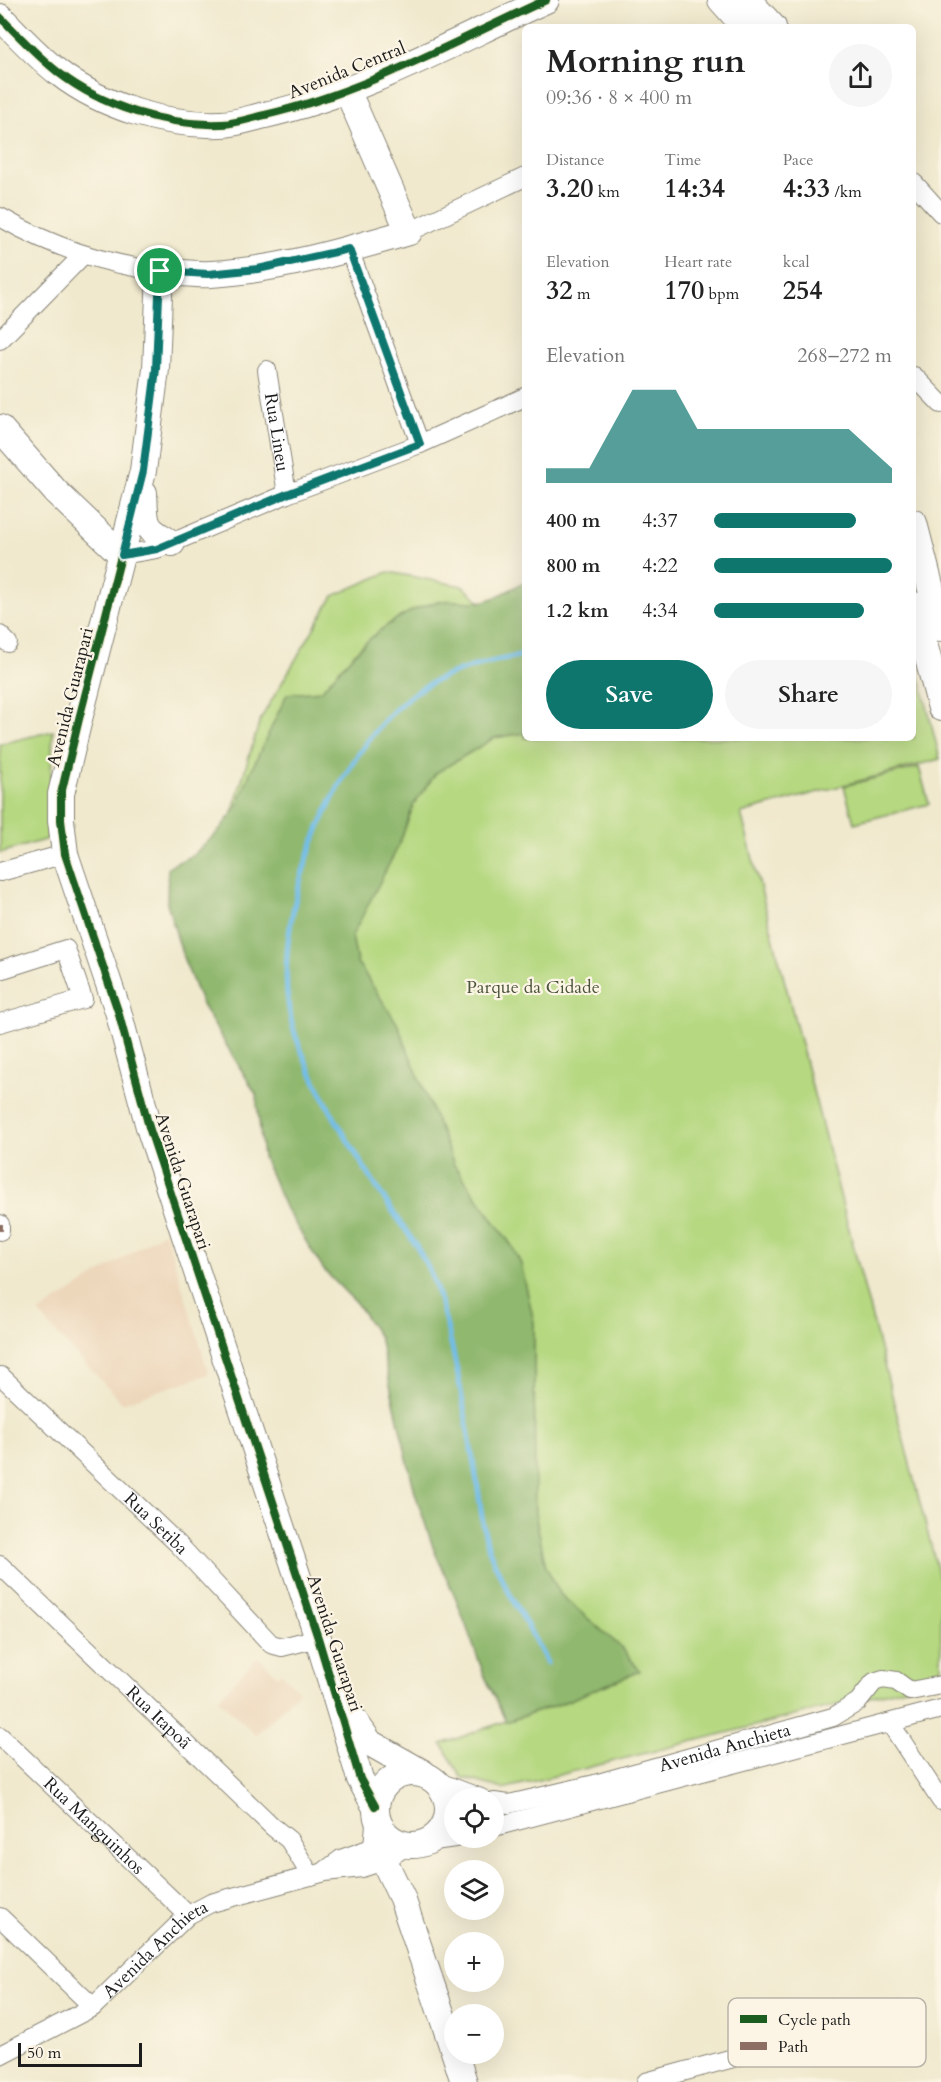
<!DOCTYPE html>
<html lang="en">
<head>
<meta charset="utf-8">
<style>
	body { margin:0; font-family:Cardo,serif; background:#f6f6f6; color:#222; height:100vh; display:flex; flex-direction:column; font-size:22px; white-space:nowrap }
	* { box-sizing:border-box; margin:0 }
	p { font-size:20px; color:#767676 }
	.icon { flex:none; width:33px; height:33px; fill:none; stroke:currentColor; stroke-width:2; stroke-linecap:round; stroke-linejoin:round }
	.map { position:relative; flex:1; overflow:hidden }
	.sheet { position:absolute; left:522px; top:24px; width:394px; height:717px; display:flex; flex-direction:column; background:#fff; border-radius:9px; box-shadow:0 6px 24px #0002 }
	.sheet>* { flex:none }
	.fabs { position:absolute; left:444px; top:1788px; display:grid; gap:12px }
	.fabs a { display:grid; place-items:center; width:60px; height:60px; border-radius:50%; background:#fff; box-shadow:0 6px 24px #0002; font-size:30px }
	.scale { position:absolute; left:18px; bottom:15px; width:124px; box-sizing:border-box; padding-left:6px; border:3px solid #1c1c1c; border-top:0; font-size:16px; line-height:21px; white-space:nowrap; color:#1c1c1c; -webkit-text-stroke:4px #fcf5e5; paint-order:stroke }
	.pin { position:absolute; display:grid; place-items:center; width:51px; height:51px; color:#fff; margin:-26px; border:3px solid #fff; border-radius:50%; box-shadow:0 2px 6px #0007 }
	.round { display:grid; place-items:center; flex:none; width:63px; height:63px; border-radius:32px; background:#f6f6f6 }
	.overview { display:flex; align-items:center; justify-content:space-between; height:102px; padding:0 24px }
	h1 { font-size:33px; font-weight:700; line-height:45px }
	.figures { display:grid; grid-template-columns:repeat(3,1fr); gap:9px; height:102px; padding:6px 24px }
	.figures div { display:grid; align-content:center }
	.figures b { font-size:26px; font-weight:700 }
	.figures small { font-size:16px; font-weight:400 }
	.figures p { font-size:16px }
	.chart { height:168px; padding:12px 24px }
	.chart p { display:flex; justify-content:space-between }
	.chart svg { width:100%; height:108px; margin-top:6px; fill:#0f766e; opacity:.7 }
	.cta { display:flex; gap:12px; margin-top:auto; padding:12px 24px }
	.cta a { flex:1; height:69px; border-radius:36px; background:#0f766e; color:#fff; font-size:24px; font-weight:700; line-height:69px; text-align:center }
	.cta a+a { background:#f6f6f6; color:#222 }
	ul { padding:0 24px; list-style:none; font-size:20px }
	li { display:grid; grid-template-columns:96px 72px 1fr; align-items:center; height:45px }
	li i { height:15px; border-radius:8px; background:#0f766e }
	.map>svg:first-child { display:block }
	.built { fill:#edd7bb }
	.green { fill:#b5d880; stroke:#687a4e; stroke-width:1.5 }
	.forest { fill:#90b86e; stroke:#566a45; stroke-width:1.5 }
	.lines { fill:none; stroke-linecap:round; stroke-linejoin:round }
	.stream { stroke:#71bdea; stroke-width:5 }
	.street-casing { stroke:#868275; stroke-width:20 }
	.secondary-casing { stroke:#868275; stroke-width:28 }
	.street { stroke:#fff; stroke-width:18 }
	.secondary { stroke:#fff; stroke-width:26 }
	.quiet { stroke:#8d6e63; stroke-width:6; stroke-dasharray:12 6; stroke-linecap:butt }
	.cycleway-casing { stroke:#fcf5e5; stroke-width:11 }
	.cycleway { stroke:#1b5e20; stroke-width:8 }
	.route-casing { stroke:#fff; stroke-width:12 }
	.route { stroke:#0f766e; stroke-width:8 }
	.labels { text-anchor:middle; stroke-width:4.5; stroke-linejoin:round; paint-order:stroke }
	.street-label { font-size:18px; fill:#1c1c1c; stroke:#fcf5e5 }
	.park-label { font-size:18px; fill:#4a543a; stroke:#fcf5e5 }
	.key { fill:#fcf5e5; stroke:#b9b4a9; stroke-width:1.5 }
	.key-label { font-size:16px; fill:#1c1c1c }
</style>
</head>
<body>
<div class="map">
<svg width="941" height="2082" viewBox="0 0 941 2082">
	<rect width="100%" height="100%" fill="#fcf5e5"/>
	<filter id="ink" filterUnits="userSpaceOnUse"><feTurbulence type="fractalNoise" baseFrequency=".0167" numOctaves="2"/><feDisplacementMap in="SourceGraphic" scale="12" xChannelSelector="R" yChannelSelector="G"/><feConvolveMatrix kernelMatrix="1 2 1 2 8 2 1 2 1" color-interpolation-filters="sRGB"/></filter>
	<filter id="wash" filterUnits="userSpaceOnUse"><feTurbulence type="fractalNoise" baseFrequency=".008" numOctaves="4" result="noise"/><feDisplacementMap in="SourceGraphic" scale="24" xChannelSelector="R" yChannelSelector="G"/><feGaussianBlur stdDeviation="1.35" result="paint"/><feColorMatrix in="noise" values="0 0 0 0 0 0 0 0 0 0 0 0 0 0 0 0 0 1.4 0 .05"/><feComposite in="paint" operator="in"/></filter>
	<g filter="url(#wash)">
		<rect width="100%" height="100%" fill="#f0e9ce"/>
		<!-- built -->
		<g class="built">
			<path d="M 165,1231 L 209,1374 L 122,1403 L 38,1313 Z"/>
			<path d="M 258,1657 L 278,1676 L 281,1672 L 299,1691 L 256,1735 L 218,1699 Z"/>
		</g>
		<!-- green -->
		<g class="green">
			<path d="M 388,572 L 462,586 L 484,604 L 525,597 L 525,738 L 914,738 L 914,654 L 940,759 L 741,813 L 941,1584 L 941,1679 L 503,1789 L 461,1777 L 442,1744 L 506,1721 L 483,1672 L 229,823 L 260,720 L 333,596 Z"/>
			<path d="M 53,731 L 48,839 L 0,853 L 0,744 Z"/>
			<path d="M 919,767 L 929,804 L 854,823 L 844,786 Z"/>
		</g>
		<!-- forest -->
		<path class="forest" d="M 525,582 L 525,733 L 494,738 L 436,773 L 414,804 L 399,845 L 352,936 L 357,962 L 397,1023 L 454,1165 L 512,1246 L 521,1264 L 534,1322 L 535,1513 L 546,1567 L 561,1595 L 622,1648 L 640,1671 L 560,1704 L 506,1722 L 483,1672 L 457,1601 L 434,1550 L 415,1493 L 379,1337 L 357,1304 L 323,1269 L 286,1209 L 263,1157 L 256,1094 L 202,1005 L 183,957 L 167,903 L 168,867 L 193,855 L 217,833 L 237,807 L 250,773 L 287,694 L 321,691 C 352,654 387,614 437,602 C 451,598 464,603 478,602 C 493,601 512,588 525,582 Z"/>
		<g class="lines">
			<!-- stream -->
			<path class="stream" d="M 525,655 C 489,661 443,672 413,694 C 330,757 260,935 296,1037 C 315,1088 345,1137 374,1183 C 395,1217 422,1247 435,1285 C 456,1349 465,1417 477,1482 C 481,1505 482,1531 490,1552 C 505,1590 529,1627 547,1663"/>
		</g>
	</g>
	<g filter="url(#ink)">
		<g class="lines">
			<defs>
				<g id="street">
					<path d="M 914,183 L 941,213"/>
					<path d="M 0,217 C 50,246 103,264 160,271"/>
					<path d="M 409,232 L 525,177"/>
					<path d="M 349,249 L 420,444"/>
					<path d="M 0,340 L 83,255"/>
					<path id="s1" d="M 267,370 L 287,494"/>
					<path d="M 914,376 L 941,404"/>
					<path d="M 122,555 L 157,549 L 287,494 L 420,444 L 525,397"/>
					<path d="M 0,635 L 8,643"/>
					<path d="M 0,872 L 65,854"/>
					<path d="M 0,970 L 66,949 L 83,999 L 0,1023"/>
					<path d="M 0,1224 L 0,1231"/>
					<path id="s2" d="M 1,1376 L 178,1544 L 271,1644 L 282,1647 L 318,1638"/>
					<path id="s3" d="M 0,1565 L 273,1827 L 289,1840 L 311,1876"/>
					<path d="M 890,1723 L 941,1801"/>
					<path id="s4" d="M 0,1736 L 188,1915"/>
					<path d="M 436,1781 L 481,1798"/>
					<path id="s5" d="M 494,1802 L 509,1804 L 595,1784 L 833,1717 L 858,1702 L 874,1682 L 883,1679 L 896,1681 L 910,1691 L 941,1685"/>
					<path d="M 494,1827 L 941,1709"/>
					<path d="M 427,1842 L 455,1838"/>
					<path d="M 326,1870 L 341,1859 L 377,1846"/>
					<path d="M 0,1917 L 93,2007"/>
					<path id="s6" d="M 0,2055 L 93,2007 L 188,1915 L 211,1903 L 325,1872 L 362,1868 L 384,1861 L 408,1845"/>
					<path d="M 646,2082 L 861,2023"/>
				</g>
				<g id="secondary">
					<path d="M 721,0 L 745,27"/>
					<path d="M 748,0 L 773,27"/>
					<path d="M 0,17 C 19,36 38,57 59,73 C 103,107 166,126 221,124 C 235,124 251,118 265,115 C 363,93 455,41 546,0"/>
					<path d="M 347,90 L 409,232 C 344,251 278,270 211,274 C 194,275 177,272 160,271 L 156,369 L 143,471 L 79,719 L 61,794 L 61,820 L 65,854 L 118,1011 L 149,1127 L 318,1638 L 360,1779 L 375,1806"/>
					<path d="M 0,428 L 56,492 L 122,555"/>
					<path d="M 144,493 C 146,525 142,527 172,543"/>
					<path d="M 914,523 L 941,628"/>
					<path d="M 914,605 L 941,708"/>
					<path d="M 349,1713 L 370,1743 L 423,1773"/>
					<circle cx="412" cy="1809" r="36"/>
					<path d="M 379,1825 L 377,1846 L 402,1898 L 454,2051"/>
					<path d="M 455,2054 L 464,2082"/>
				</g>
			</defs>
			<!-- street casing -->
			<use href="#street" class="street-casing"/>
			<!-- secondary casing -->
			<use href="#secondary" class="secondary-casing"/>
			<!-- street -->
			<use href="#street" class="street"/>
			<!-- secondary -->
			<use href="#secondary" class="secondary"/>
			<!-- quiet -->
			<path class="quiet" d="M 0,1224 L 0,1231"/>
			<defs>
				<g id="cycleway">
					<path d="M 0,17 C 19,36 38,57 59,73 C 103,107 166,126 221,124 C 235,124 251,118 265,115 C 363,93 455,41 546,0"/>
					<path d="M 160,271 L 156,369 L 143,471 L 79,719 L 61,794 L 61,820 L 65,854 L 118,1011 L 149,1127 L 318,1638 L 360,1779 L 375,1806"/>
				</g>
			</defs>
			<!-- cycleway casing -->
			<use href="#cycleway" class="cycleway-casing"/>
			<!-- cycleway -->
			<use href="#cycleway" class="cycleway"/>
		</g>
	</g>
	<g class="lines" filter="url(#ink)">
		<defs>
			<path id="route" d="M 349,249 L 420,444 L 287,494 L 157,549 L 122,555 L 143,471 L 156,369 L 160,271 L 208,274 L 258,269 Z"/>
		</defs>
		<!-- route casing -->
		<use href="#route" class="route-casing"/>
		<!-- route -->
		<use href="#route" class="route"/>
	</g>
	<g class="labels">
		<!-- street labels -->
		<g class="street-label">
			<text transform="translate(347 70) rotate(-22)" y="6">Avenida Central</text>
			<text dy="6" stroke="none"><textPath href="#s1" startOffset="63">Rua Lineu</textPath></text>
			<text transform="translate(70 697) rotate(-76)" y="6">Avenida Guarapari</text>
			<text transform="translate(183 1181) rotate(72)" y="6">Avenida Guarapari</text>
			<text dy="6" stroke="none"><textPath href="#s2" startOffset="214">Rua Setiba</textPath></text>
			<text transform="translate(335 1643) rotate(72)" y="6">Avenida Guarapari</text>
			<text dy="6" stroke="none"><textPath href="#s3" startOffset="220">Rua Itapoã</textPath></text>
			<text dy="6" stroke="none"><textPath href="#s5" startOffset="238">Avenida Anchieta</textPath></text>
			<text dy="6" stroke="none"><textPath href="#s4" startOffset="130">Rua Manguinhos</textPath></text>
			<text dy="6" stroke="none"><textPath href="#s6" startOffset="190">Avenida Anchieta</textPath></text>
		</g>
		<!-- park labels -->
		<g class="park-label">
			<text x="533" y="993">Parque da Cidade</text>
		</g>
	</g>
	<!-- legend -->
	<rect x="728" y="1998" width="198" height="69" rx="9" class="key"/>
	<rect x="740" y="2015" width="27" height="8" fill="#1b5e20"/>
	<rect x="740" y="2042" width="27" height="8" fill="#8d6e63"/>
	<g class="key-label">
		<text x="778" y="2025">Cycle path</text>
		<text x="778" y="2052">Path</text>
	</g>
</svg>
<div class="fabs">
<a><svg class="icon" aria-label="locate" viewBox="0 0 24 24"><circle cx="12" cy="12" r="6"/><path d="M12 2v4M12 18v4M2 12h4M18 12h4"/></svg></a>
<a><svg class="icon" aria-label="layers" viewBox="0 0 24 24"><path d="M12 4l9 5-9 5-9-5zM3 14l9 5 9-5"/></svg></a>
<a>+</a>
<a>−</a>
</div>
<div class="scale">50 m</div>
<div class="pin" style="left:160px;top:271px;background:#1e9e55"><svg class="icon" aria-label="arrive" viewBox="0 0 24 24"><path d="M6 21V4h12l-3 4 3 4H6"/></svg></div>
<section class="sheet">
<div class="overview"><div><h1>Morning run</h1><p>09:36 · 8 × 400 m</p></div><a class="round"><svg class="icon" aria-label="share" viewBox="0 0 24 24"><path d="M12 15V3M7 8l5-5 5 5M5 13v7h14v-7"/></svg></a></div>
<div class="figures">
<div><p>Distance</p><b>3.20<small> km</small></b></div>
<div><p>Time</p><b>14:34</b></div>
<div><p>Pace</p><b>4:33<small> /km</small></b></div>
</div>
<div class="figures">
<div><p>Elevation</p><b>32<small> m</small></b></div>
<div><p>Heart rate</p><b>170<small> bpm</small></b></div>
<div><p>kcal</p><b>254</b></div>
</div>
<div class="chart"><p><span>Elevation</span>268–272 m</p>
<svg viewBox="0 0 160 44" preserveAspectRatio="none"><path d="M0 44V38L10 38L20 38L30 22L40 6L50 6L60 6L70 22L80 22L90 22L100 22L110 22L120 22L130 22L140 22L150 30L160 38V44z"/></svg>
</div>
<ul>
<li><b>400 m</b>4:37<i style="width:80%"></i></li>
<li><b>800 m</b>4:22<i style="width:100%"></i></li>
<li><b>1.2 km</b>4:34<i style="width:84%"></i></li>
</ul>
<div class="cta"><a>Save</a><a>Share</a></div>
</section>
</div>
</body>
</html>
